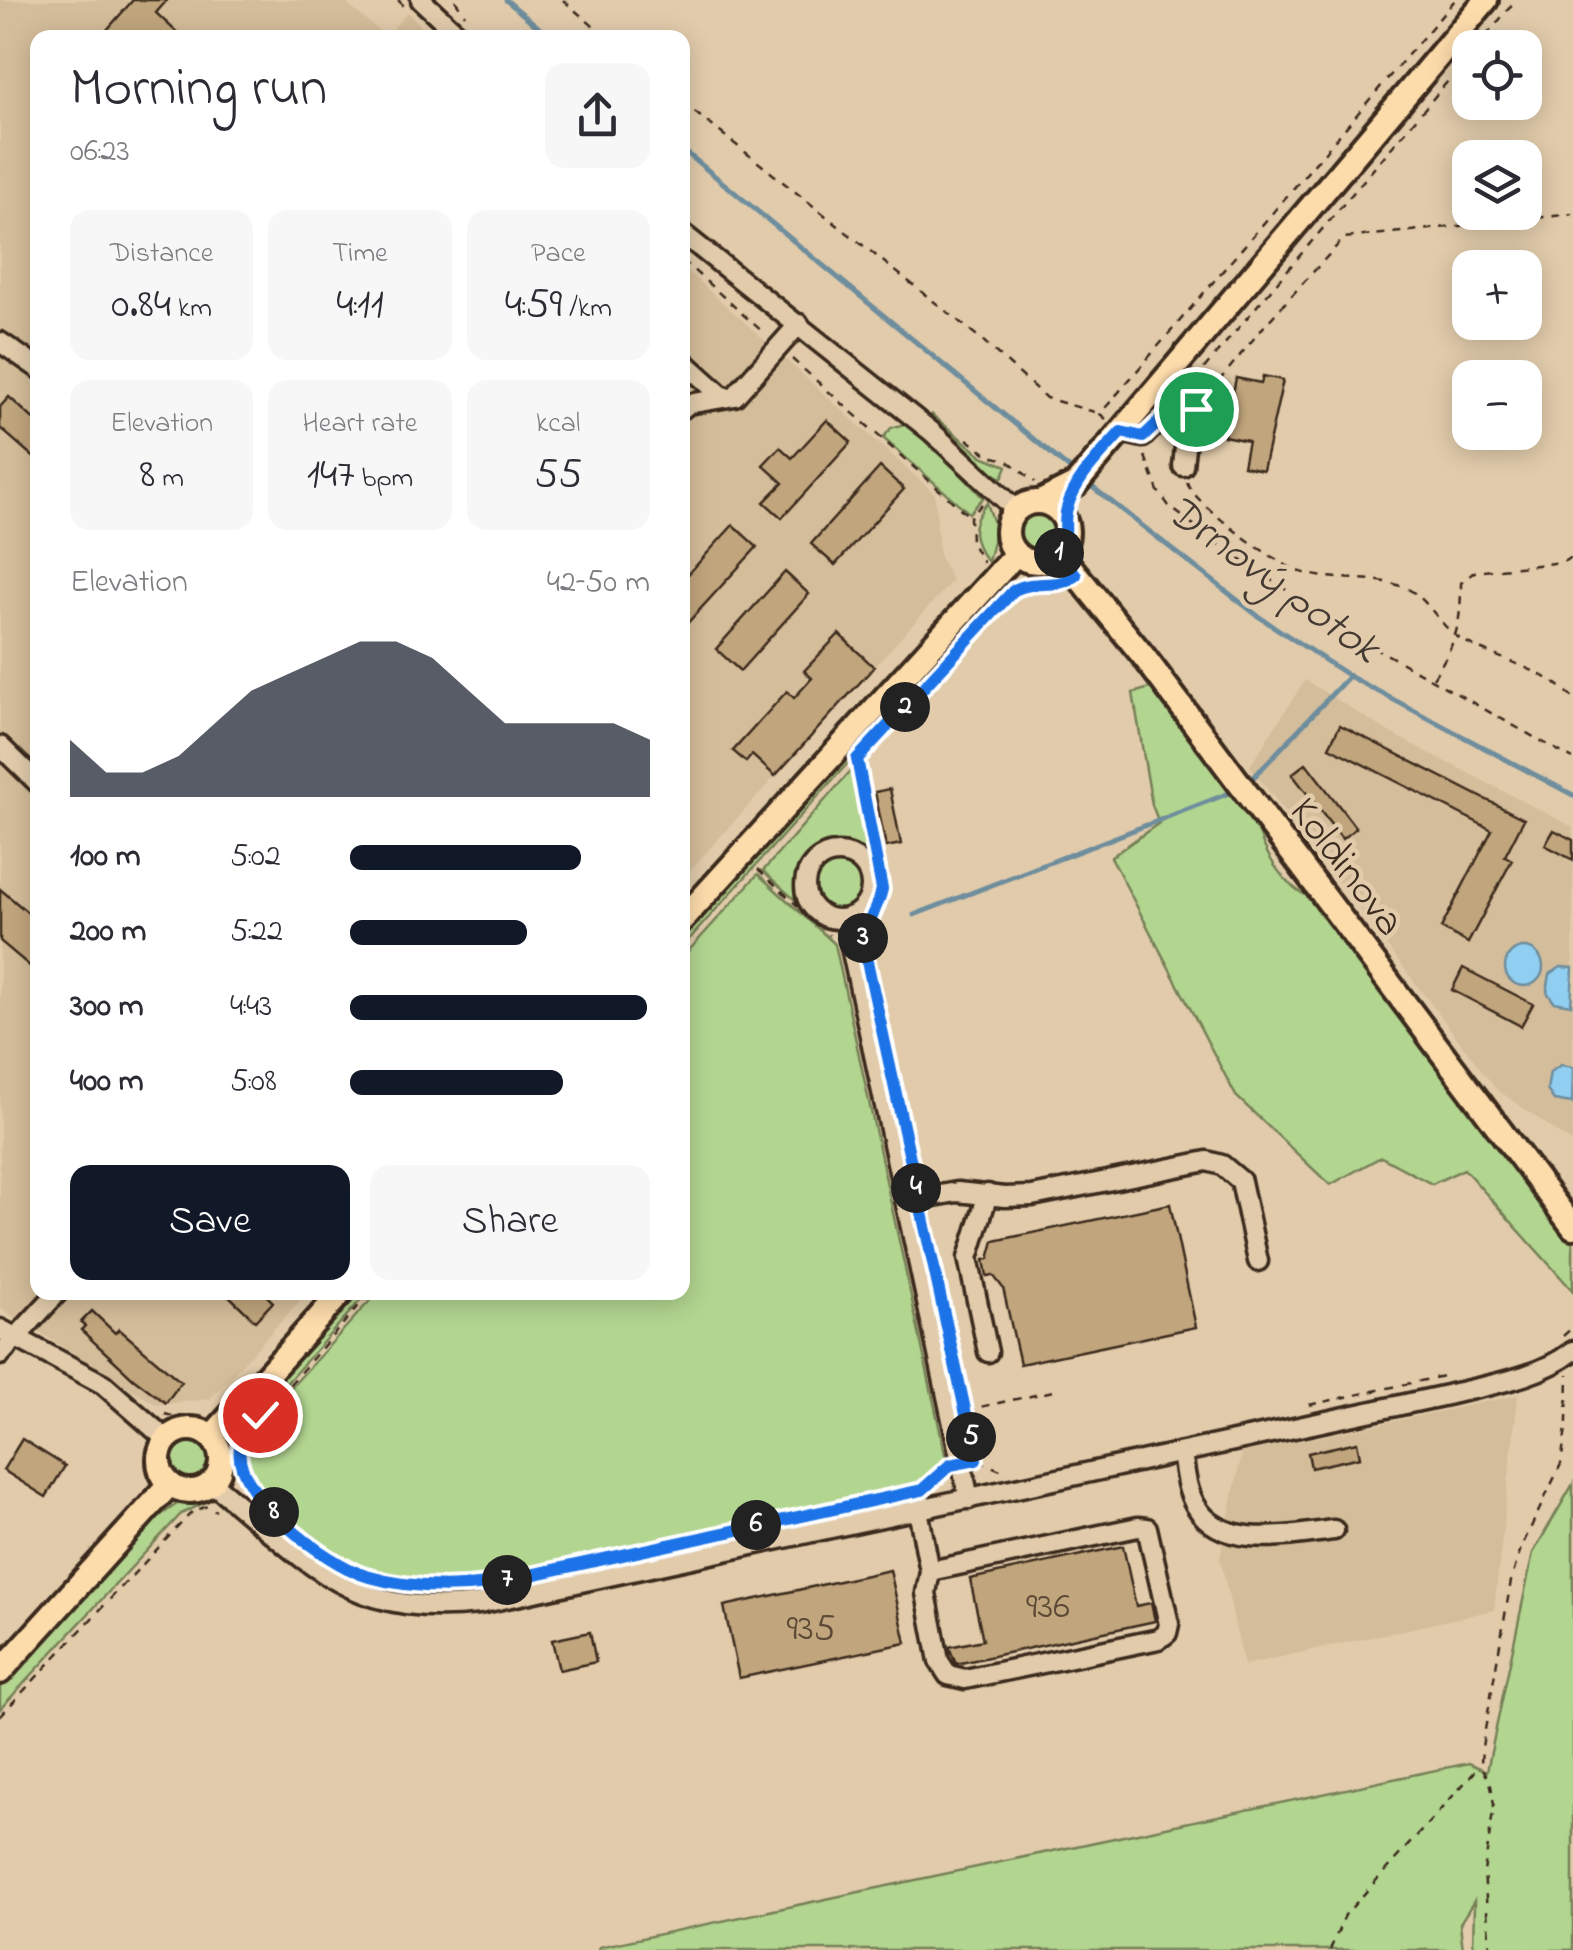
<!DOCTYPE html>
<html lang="en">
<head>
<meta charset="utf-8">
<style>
	body { margin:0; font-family:"Indie Flower",sans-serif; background:#f7f7f7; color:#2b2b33; height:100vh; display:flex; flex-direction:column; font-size:38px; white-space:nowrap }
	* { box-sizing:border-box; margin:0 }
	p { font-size:32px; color:#7c7c81 }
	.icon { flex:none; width:55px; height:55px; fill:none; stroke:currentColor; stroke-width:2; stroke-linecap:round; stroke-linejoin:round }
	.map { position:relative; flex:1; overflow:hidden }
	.sheet { position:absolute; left:30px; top:30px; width:660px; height:1270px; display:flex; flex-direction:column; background:#fff; border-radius:20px; box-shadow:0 5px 25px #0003 }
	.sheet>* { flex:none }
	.buttons { position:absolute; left:1452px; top:30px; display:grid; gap:20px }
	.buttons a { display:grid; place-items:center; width:90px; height:90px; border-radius:20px; background:#fff; box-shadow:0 5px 25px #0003; font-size:50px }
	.pin { position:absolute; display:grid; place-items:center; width:85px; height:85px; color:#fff; margin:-42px; border:5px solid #fff; border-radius:50%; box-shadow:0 2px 10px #0007 }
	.km { position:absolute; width:50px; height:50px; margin:-25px; border-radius:50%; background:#222; color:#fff; font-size:28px; line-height:50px; text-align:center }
	.round { display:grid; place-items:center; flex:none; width:105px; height:105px; border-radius:20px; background:#f7f7f7 }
	.overview { display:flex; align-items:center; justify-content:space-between; height:170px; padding:0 40px }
	h1 { font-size:55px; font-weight:600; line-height:75px }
	.figures { display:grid; grid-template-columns:repeat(3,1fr); gap:15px; height:170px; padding:10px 40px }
	.figures div { display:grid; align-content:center; border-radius:20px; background:#f7f7f7; text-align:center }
	.figures b { font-size:42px; font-weight:600 }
	.figures small { font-size:28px; font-weight:400 }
	.figures p { font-size:28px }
	.chart { height:280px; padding:20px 40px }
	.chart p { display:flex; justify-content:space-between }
	.chart svg { width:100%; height:180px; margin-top:10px; fill:#111827; opacity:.7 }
	.button { display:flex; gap:20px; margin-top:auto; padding:20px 40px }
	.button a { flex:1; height:115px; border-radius:20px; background:#111827; color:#fff; font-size:40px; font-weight:600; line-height:115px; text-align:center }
	.button a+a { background:#f7f7f7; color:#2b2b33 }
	ul { padding:0 40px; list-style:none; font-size:32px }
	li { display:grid; grid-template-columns:160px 120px 1fr; align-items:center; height:75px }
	li i { height:25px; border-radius:12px; background:#111827 }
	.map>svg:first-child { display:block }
	.built { fill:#d4bd9a }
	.green { fill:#b2d590; stroke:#768057; stroke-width:2.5 }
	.water { fill:#90cff1; stroke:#6e8d9d; stroke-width:2.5 }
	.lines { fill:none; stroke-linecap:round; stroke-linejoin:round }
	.stream { stroke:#6e8d9d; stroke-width:5 }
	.building { fill:#c1a67d; stroke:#3b2a1e; stroke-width:2.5 }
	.minor-casing { stroke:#3b2a1e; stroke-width:25 }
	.major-casing { stroke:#3b2a1e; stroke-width:30 }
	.path { stroke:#3b2a1e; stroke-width:2.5; stroke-dasharray:8 8; stroke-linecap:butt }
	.minor { stroke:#e1cbab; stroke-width:18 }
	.major { stroke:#fddcac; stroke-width:22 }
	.route-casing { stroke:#fff; stroke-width:20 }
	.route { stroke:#1a73e8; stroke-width:12 }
	.labels { text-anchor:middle; stroke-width:9; stroke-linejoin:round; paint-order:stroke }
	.number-label { font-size:38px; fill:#5c4936 }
	.street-label { font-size:42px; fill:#3b2a1e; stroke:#e1cbab }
	.water-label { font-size:45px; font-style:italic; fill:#443a33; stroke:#e1cbab }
</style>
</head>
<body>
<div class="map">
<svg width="1573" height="1950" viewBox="0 0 1573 1950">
	<rect width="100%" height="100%" fill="#e1cbab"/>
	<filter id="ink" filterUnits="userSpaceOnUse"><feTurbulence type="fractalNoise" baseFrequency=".01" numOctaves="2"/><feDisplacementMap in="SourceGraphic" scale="20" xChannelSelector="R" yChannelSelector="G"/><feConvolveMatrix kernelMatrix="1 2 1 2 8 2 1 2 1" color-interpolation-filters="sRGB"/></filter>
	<g filter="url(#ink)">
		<!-- built -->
		<g class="built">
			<path d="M 0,0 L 342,0 L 386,37 L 408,12 L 431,37 L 38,38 L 38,1292 L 307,1293 L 210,1399 L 157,1405 L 0,1308 Z"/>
			<path d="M 682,266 L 935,494 L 939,555 L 952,581 L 683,878 Z"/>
			<path d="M 1305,680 L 1392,734 L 1573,827 L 1573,1143 L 1496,1089 L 1250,766 Z"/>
			<path d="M 1518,1395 L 1494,1610 L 1244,1665 L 1220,1558 L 1242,1453 Z"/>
		</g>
		<!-- green -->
		<g class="green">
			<path d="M 931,414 L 982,456 L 1007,466 L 1002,478 L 992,472 Z"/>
			<path d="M 907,423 L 924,434 L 983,498 L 969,513 L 883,438 L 891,428 Z"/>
			<path d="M 987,503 L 996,529 L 988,562 C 970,540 969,524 987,503 Z"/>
			<circle cx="1036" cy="532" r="20"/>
			<path d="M 1000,593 L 865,745 L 860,740 L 971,619 Z"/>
			<path d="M 1157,686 L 1254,816 C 1262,850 1282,889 1317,900 L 1573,1243 L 1573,1291 L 1464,1169 L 1432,1184 L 1381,1157 L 1330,1185 L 1236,1096 L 1111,857 L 1159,823 L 1152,805 L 1133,693 Z"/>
			<path d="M 853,748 L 858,752 L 683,946 L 682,935 Z"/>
			<path d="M 855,766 L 876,865 C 844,817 776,858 805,909 L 763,871 Z"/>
			<circle cx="839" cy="886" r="26"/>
			<path d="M 758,874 L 835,944 L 947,1463 L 918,1488 L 478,1582 C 395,1591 328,1563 272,1503 C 256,1487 238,1468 247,1443 C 256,1420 278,1401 295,1383 C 322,1353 350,1323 377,1293 L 682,1292 L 683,957 Z"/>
			<path d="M 358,1292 L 367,1293 L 248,1426 L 243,1425 L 285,1373 Z"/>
			<circle cx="191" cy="1462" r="20"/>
			<path d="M 1573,1484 L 1573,1950 L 1473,1950 L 1474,1901 L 1460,1923 L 1463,1950 L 598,1950 L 599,1947 L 1469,1763 L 1487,1771 L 1533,1553 Z"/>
			<path d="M 197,1502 L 204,1503 L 181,1514 L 0,1709 L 0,1685 L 151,1522 L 177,1504 Z"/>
		</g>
		<!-- water -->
		<g class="water">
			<circle cx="1524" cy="967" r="19"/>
			<path d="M 1561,967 L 1573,968 L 1571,1005 L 1554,1002 L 1547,992 L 1550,974 Z"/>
			<path d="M 1561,1065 L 1573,1067 L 1572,1103 L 1554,1100 L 1547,1090 L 1550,1072 Z"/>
		</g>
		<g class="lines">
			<!-- stream -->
			<g class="stream">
				<path d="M 506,0 L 551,38"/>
				<path d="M 682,149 L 1077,475"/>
				<path d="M 1086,482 L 1258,616 L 1349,676 L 1573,795"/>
				<path d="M 1252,779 L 1349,676"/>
				<path d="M 914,915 L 1232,792"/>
			</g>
		</g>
		<!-- building -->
		<g class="building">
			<path d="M 133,0 L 167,0 L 156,13 L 183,38 L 100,38 Z"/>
			<path d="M 1263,376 L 1283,380 L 1263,470 L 1243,466 L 1248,441 L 1224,436 L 1236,378 L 1261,383 Z"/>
			<path d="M 9,397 L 38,423 L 38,461 L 0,428 L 0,407 Z"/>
			<path d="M 827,420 L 851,442 L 782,518 L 764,502 L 783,483 L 763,465 L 780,447 L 792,458 Z"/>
			<path d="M 880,467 L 904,489 L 835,565 L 811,544 Z"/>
			<path d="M 733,525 L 757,547 L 682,629 L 682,581 Z"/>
			<path d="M 785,572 L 809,594 L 740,671 L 716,649 Z"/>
			<path d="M 839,634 L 874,667 L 775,776 L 752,755 L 746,762 L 733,751 L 787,691 L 794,698 L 812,678 L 804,671 Z"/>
			<path d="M 1340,725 L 1524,819 L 1505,856 L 1512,860 L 1468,943 L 1441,928 L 1492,830 L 1329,747 Z"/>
			<path d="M 1306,763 L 1356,828 L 1342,839 L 1292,774 Z"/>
			<path d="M 890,789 L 901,844 L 886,847 L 875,792 Z"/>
			<path d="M 1554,830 L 1573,840 L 1573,860 L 1545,845 Z"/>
			<path d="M 0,889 L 38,921 L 38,973 L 0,941 Z"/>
			<path d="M 1463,968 L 1533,1004 L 1521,1026 L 1452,990 Z"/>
			<path d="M 1170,1204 L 1196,1327 L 1020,1364 L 1003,1288 L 993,1275 L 987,1276 L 984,1260 L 989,1259 L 994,1241 Z"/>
			<path d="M 225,1292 L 263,1292 L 273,1302 L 255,1321 Z"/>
			<path d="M 92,1311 L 115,1333 L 119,1329 L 181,1382 L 166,1403 L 133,1378 L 81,1330 L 85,1326 L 81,1322 Z"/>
			<path d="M 22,1439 L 65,1466 L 46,1497 L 3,1470 Z"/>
			<path d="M 1357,1442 L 1360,1457 L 1311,1468 L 1308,1453 Z"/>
			<path d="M 1123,1546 L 1136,1606 L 1151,1603 L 1155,1621 L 956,1664 L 949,1647 L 983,1640 L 970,1579 Z"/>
			<path d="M 890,1570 L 906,1643 L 739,1678 L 724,1606 Z"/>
			<path d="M 590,1632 L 596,1662 L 559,1670 L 552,1640 Z"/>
		</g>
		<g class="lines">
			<defs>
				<g id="minor">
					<path d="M 421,0 L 462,38"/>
					<path d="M 682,233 L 932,432 L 1016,510"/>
					<path d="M 0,342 L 38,368"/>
					<path d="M 682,360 L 723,397"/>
					<path d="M 682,409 L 688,404 L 735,396 L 799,324"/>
					<path d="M 1121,432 L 1143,437 L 1163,417 L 1186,438 L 1183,466"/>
					<path d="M 0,746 L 38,783"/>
					<circle cx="838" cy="886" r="33"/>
					<path d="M 845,919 L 969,1499"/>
					<path d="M 906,1201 L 957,1192 L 1005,1197 L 1032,1196 L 1207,1161 L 1222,1165 L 1241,1181 L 1258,1261"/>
					<path d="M 0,1329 L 103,1384 L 167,1440"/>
					<path d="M 988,1352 L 968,1258 L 988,1194"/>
					<path d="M 0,1355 L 58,1292"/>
					<path d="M 1182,1453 C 1185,1471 1186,1490 1196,1506 C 1222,1551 1291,1535 1334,1530"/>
					<path d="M 212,1483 C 305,1558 346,1619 479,1604 L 1447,1395 C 1488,1385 1539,1378 1573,1351"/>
					<path d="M 918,1510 L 930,1571 L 926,1593 L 939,1661 L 948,1675 L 965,1679 L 1159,1639 L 1167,1633 L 1169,1624 L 1147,1528 L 1138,1527 L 930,1571"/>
				</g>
				<g id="major">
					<circle cx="1037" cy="532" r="30"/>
					<path d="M 1040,502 L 1076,484 L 1486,0"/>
					<path d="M 1059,553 L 1145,658 L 1573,1227"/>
					<path d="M 682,920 L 1016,554"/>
					<circle cx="190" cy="1460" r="31"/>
					<path d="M 211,1437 L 342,1292"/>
					<path d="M 0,1672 L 170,1484"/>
				</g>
			</defs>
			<!-- minor casing -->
			<use href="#minor" class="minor-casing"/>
			<!-- major casing -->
			<use href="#major" class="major-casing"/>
			<!-- path -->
			<g class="path">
				<path d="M 398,0 L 405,7"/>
				<path d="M 455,0 L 465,15"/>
				<path d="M 563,0 L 607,38"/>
				<path d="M 1476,48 L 1516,0"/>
				<path d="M 682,102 L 980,338 L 1046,398 L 1098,413"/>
				<path d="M 682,260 L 764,333"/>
				<path d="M 792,359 L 970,517"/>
				<path d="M 1173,405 L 1470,55"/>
				<path d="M 1106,419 L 1100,414 L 1455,0"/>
				<path d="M 1194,421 L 1196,409 L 1265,325 L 1344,238 L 1573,214"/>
				<path d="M 967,439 L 990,456 L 1007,460 L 1035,482"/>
				<path d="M 1145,456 L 1158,491 L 1169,506 L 1226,550 L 1363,641 L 1573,759"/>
				<path d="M 1187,482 C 1191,502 1277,564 1298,571 C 1332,583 1369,574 1403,587 C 1427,595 1438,625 1459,638 C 1494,660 1544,667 1573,698"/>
				<path d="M 982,504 L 970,517 L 971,542 L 983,563"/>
				<path d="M 1433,678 C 1456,643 1461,625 1461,583 L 1474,572 L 1563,562 L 1573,556"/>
				<path d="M 901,712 L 1014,590 L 1033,582 L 1058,586"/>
				<path d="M 858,760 L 882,889 L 879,903 L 865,926"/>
				<path d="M 758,869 L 829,935"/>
				<path d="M 682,950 L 693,938"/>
				<path d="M 1563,1336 L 1573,1327"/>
				<path d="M 1309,1405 L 1448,1375"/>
				<path d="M 966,1410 L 1058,1390"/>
				<path d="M 165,1414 L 183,1419 L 201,1416"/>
				<path d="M 978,1461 L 1003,1471"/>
				<path d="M 923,1489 L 943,1471"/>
				<path d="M 266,1504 C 246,1480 232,1463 247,1433 L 371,1292"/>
				<path d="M 0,1716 L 192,1512 L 207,1506 L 216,1511"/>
				<path d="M 1330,1950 L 1345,1915 L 1480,1766"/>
				<path d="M 1490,1950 L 1484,1872 L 1494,1805 L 1491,1785 L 1481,1764 L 1482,1747 L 1511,1581 L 1521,1548 L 1561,1464 L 1567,1421 L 1568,1374"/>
			</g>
			<!-- minor -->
			<use href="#minor" class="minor"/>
			<!-- major -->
			<use href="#major" class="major"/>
		</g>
	</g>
	<g class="lines" filter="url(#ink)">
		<defs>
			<path id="route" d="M 260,1415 C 253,1424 241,1437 240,1448 C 232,1493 328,1565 366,1576 C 407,1588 447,1589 489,1584 L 922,1490 L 950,1465 L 976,1460 L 865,952 C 861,926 877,913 882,889 L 857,759 L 1014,590 C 1039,578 1055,591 1076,575 L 1059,553 C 1070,537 1062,525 1067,508 C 1076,477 1100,456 1121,432 L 1143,437 L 1163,418 L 1186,438 L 1193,428 L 1196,409"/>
		</defs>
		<!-- route casing -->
		<use href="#route" class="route-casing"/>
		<!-- route -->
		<use href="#route" class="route"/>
	</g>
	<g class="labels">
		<!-- number labels -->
		<g class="number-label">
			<text x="1048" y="1617">936</text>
			<text x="811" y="1639">935</text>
		</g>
		<!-- street labels -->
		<g class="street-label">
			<text transform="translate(1349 865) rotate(53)" y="15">Koldinova</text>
		</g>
		<!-- water labels -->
		<g class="water-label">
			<text transform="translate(1275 577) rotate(36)" y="16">Drnový potok</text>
		</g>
	</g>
</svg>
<div class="buttons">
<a><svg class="icon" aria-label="locate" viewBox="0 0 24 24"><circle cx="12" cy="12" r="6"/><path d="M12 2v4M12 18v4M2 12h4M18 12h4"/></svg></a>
<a><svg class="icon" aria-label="layers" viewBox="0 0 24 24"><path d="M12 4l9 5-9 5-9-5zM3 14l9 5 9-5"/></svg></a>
<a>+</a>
<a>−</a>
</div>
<div class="pin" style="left:1196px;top:409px;background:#1e9e55"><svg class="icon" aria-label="arrive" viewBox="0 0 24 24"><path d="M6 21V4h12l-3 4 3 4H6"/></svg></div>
<div class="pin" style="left:260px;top:1415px;background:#d93025"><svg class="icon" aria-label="check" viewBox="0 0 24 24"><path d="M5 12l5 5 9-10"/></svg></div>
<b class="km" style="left:1059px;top:553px">1</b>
<b class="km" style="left:905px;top:707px">2</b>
<b class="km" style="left:863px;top:938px">3</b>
<b class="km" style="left:916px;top:1188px">4</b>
<b class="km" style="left:971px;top:1437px">5</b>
<b class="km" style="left:756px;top:1525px">6</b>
<b class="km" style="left:507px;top:1580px">7</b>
<b class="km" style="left:274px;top:1512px">8</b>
<section class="sheet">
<div class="overview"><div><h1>Morning run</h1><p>06:23</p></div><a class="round"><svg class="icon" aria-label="share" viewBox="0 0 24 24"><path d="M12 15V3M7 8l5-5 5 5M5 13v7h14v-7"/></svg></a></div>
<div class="figures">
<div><p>Distance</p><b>0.84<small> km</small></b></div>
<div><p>Time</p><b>4:11</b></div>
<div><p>Pace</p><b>4:59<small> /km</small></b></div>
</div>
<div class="figures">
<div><p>Elevation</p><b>8<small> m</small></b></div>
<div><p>Heart rate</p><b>147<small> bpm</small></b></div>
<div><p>kcal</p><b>55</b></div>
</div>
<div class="chart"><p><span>Elevation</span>42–50 m</p>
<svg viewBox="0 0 160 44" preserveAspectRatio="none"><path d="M0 44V30L10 38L20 38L30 34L40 26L50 18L60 14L70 10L80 6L90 6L100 10L110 18L120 26L130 26L140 26L150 26L160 30V44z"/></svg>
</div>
<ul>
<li><b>100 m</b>5:02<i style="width:77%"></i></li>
<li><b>200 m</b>5:22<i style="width:59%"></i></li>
<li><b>300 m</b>4:43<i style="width:99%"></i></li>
<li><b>400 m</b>5:08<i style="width:71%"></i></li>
</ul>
<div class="button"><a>Save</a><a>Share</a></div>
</section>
</div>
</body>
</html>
